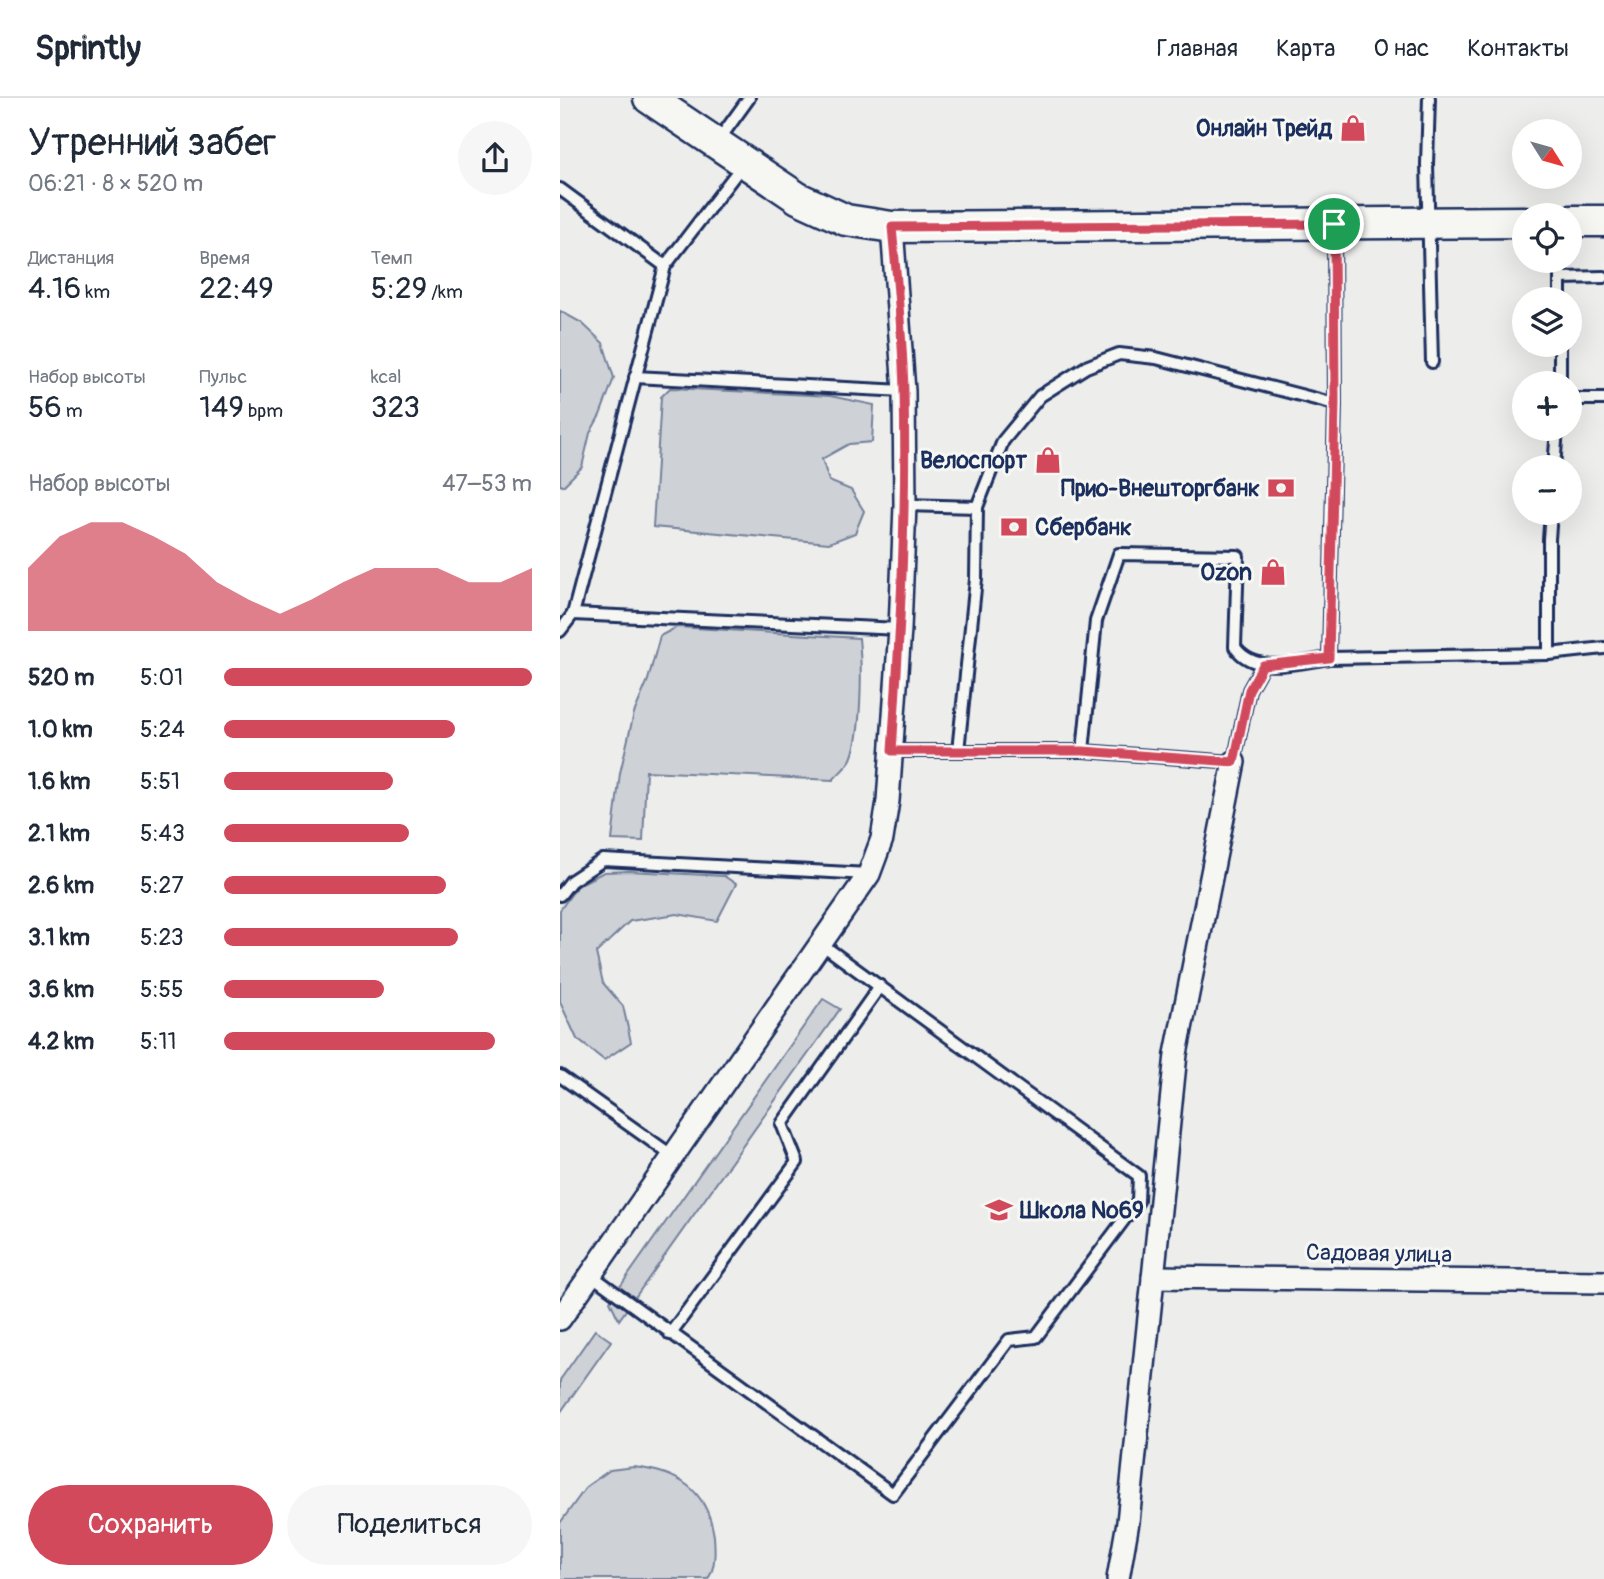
<!DOCTYPE html>
<html lang="ru">
<head>
<meta charset="utf-8">
<style>
	body { margin:0; font-family:Pangolin,sans-serif; background:#f6f6f7; color:#1f2937; height:100vh; display:flex; flex-direction:column; font-size:26px; white-space:nowrap }
	* { box-sizing:border-box; margin:0 }
	p { font-size:23px; color:#747a83 }
	.icon { flex:none; width:38px; height:38px; fill:none; stroke:currentColor; stroke-width:2; stroke-linecap:round; stroke-linejoin:round }
	.map { position:relative; flex:1; overflow:hidden }
	.details { display:flex; flex-direction:column; background:#fff; width:560px }
	.details>* { flex:none }
	.needle { width:46px; rotate:127deg }
	.tools { position:absolute; left:952px; top:21px; display:grid; gap:14px }
	.tools a { display:grid; place-items:center; width:70px; height:70px; border-radius:50%; background:#fff; box-shadow:0 7px 28px #0002; font-size:35px }
	.pin { position:absolute; display:grid; place-items:center; width:60px; height:60px; color:#fff; margin:-30px; border:4px solid #fff; border-radius:50%; box-shadow:0 2px 7px #0007 }
	.round { display:grid; place-items:center; flex:none; width:74px; height:74px; border-radius:37px; background:#f6f6f7 }
	.head { display:flex; align-items:center; justify-content:space-between; height:119px; padding:0 28px }
	h1 { font-size:38px; font-weight:600; line-height:52px }
	.stats { display:grid; grid-template-columns:repeat(3,1fr); gap:10px; height:119px; padding:7px 28px }
	.stats div { display:grid; align-content:center }
	.stats b { font-size:30px; font-weight:600 }
	.stats small { font-size:19px; font-weight:400 }
	.stats p { font-size:19px }
	.chart { height:196px; padding:14px 28px }
	.chart p { display:flex; justify-content:space-between }
	.chart svg { width:100%; height:126px; margin-top:7px; fill:#d1495b; opacity:.7 }
	.cta { display:flex; gap:14px; margin-top:auto; padding:14px 28px }
	.cta a { flex:1; height:80px; border-radius:42px; background:#d1495b; color:#fff; font-size:28px; font-weight:600; line-height:80px; text-align:center }
	.cta a+a { background:#f6f6f7; color:#1f2937 }
	ul { padding:0 28px; list-style:none; font-size:23px }
	li { display:grid; grid-template-columns:112px 84px 1fr; align-items:center; height:52px }
	li i { height:18px; border-radius:9px; background:#d1495b }
	header { display:flex; align-items:center; gap:42px; box-sizing:border-box; height:98px; padding:0 35px; background:#fff; border-bottom:2px solid #e0e1e3 }
	header strong { font-size:33px }
	nav { display:flex; gap:38px; margin-inline-start:auto; font-size:24px }
	main { display:flex; flex:1; min-height:0 }
	.map>svg:first-child { display:block }
	.green { fill:#ced2d7; stroke:#74809a; stroke-width:2 }
	.lines { fill:none; stroke-linecap:round; stroke-linejoin:round }
	.service-casing { stroke:#1b2f5e; stroke-width:16 }
	.minor-casing { stroke:#1b2f5e; stroke-width:26 }
	.secondary-casing { stroke:#1b2f5e; stroke-width:35 }
	.service { stroke:#f6f6f2; stroke-width:10 }
	.minor { stroke:#f6f6f2; stroke-width:21 }
	.secondary { stroke:#f6f6f2; stroke-width:30 }
	.route-casing { stroke:#fff; stroke-width:14 }
	.route { stroke:#d1495b; stroke-width:9 }
	.labels { text-anchor:middle; stroke-width:6; stroke-linejoin:round; paint-order:stroke }
	.poi-label { font-size:23px; font-weight:bold; fill:#1b2f5e; stroke:#f6f6f2; text-anchor:end }
	.street-label { font-size:23px; fill:#1b2f5e; stroke:#f6f6f2 }
</style>
</head>
<body>
<header>
<strong>Sprintly</strong>
<nav><a>Главная</a><a>Карта</a><a>О нас</a><a>Контакты</a></nav>
</header>
<main>
<section class="details">
<div class="head"><div><h1>Утренний забег</h1><p>06:21 · 8 × 520 m</p></div><a class="round"><svg class="icon" aria-label="share" viewBox="0 0 24 24"><path d="M12 15V3M7 8l5-5 5 5M5 13v7h14v-7"/></svg></a></div>
<div class="stats">
<div><p>Дистанция</p><b>4.16<small> km</small></b></div>
<div><p>Время</p><b>22:49</b></div>
<div><p>Темп</p><b>5:29<small> /km</small></b></div>
</div>
<div class="stats">
<div><p>Набор высоты</p><b>56<small> m</small></b></div>
<div><p>Пульс</p><b>149<small> bpm</small></b></div>
<div><p>kcal</p><b>323</b></div>
</div>
<div class="chart"><p><span>Набор высоты</span>47–53 m</p>
<svg viewBox="0 0 160 44" preserveAspectRatio="none"><path d="M0 44V22L10 11L20 6L30 6L40 11L50 17L60 27L70 33L80 38L90 33L100 27L110 22L120 22L130 22L140 27L150 27L160 22V44z"/></svg>
</div>
<ul>
<li><b>520 m</b>5:01<i style="width:100%"></i></li>
<li><b>1.0 km</b>5:24<i style="width:75%"></i></li>
<li><b>1.6 km</b>5:51<i style="width:55%"></i></li>
<li><b>2.1 km</b>5:43<i style="width:60%"></i></li>
<li><b>2.6 km</b>5:27<i style="width:72%"></i></li>
<li><b>3.1 km</b>5:23<i style="width:76%"></i></li>
<li><b>3.6 km</b>5:55<i style="width:52%"></i></li>
<li><b>4.2 km</b>5:11<i style="width:88%"></i></li>
</ul>
<div class="cta"><a>Сохранить</a><a>Поделиться</a></div>
</section>
<div class="map">
<svg width="1044" height="1481" viewBox="0 0 1044 1481">
	<rect width="100%" height="100%" fill="#edeeec"/>
	<filter id="ink" filterUnits="userSpaceOnUse"><feTurbulence type="fractalNoise" baseFrequency=".0143" numOctaves="2"/><feDisplacementMap in="SourceGraphic" scale="14" xChannelSelector="R" yChannelSelector="G"/><feConvolveMatrix kernelMatrix="1 2 1 2 8 2 1 2 1" color-interpolation-filters="sRGB"/></filter>
	<g filter="url(#ink)">
		<!-- green -->
		<g class="green">
			<path d="M 0,213 L 22,225 L 43,245 L 54,280 L 40,317 L 30,335 L 22,369 L 3,388 L 0,387 Z"/>
			<path d="M 110,290 L 270,298 L 314,307 L 312,344 L 289,346 L 262,361 L 269,383 L 291,392 L 304,413 L 295,435 L 269,445 L 93,429 L 101,299 Z"/>
			<path d="M 117,529 L 299,540 C 302,569 302,635 291,661 C 287,669 278,676 273,682 L 86,673 L 83,743 L 52,742 L 60,675 L 74,615 L 88,582 L 100,538 Z"/>
			<path d="M 69,773 L 164,778 L 176,786 L 157,823 L 117,816 L 70,823 L 36,855 L 43,885 L 63,908 L 71,944 L 44,962 L 17,941 L 0,904 L 0,812 L 18,787 L 44,774 Z"/>
			<path d="M 263,901 L 280,911 L 59,1222 L 50,1203 Z"/>
			<path d="M 35,1232 L 51,1243 L 0,1315 L 0,1282 Z"/>
			<path d="M 74,1369 C 118,1374 147,1391 154,1438 C 155,1451 156,1469 148,1481 L 0,1481 L 0,1425 L 27,1388 L 50,1372 Z"/>
		</g>
		<g class="lines">
			<defs>
				<g id="service">
					<path d="M 869,0 L 867,66 L 872,264"/>
					<path d="M 158,43 L 189,0"/>
					<path d="M 0,91 L 105,168"/>
					<path d="M 1000,180 L 1044,179"/>
					<path d="M 1000,201 L 1000,163"/>
					<path d="M 75,279 L 344,293"/>
					<path d="M 1000,285 L 1000,247"/>
					<path d="M 1010,301 L 1044,301"/>
					<path d="M 994,369 L 997,331"/>
					<path d="M 345,407 L 417,409"/>
					<path d="M 13,516 L 340,531"/>
					<path d="M 0,533 L 13,516 L 105,168 L 184,65"/>
					<path d="M 989,556 L 989,441 L 991,415"/>
					<path d="M 769,560 L 989,556 L 1044,550"/>
					<path d="M 332,653 L 523,653 L 674,664 L 689,592 L 703,567"/>
					<path d="M 398,653 L 416,481 L 417,409 L 443,343 L 480,298 L 526,269 L 559,256 L 596,260 L 775,306"/>
					<path d="M 523,653 L 536,523 L 559,456 L 678,458 L 675,549 C 695,578 739,564 769,560 L 775,306 L 774,128"/>
					<path d="M 0,797 L 11,783 L 43,762 L 309,776"/>
					<path d="M 0,978 L 114,1059"/>
					<path d="M 31,1177 L 333,1396 L 449,1242 L 476,1239 L 578,1103 L 579,1078 L 260,845"/>
					<path d="M 110,1236 L 237,1064 L 222,1026 L 320,888"/>
				</g>
				<g id="minor">
					<path d="M 593,1179 L 1044,1184"/>
					<path d="M 0,1221 L 309,776 L 322,741 L 328,703 L 340,531 L 345,407 L 344,293 L 332,129"/>
					<path d="M 558,1481 L 568,1424 L 616,956 L 674,664"/>
				</g>
				<g id="secondary">
					<path d="M 89,0 L 238,100 L 286,122 L 332,129 L 964,124"/>
					<path d="M 1010,123 L 1044,123"/>
				</g>
			</defs>
			<!-- service casing -->
			<use href="#service" class="service-casing"/>
			<!-- minor casing -->
			<use href="#minor" class="minor-casing"/>
			<!-- secondary casing -->
			<use href="#secondary" class="secondary-casing"/>
			<!-- service -->
			<use href="#service" class="service"/>
			<!-- minor -->
			<use href="#minor" class="minor"/>
			<!-- secondary -->
			<use href="#secondary" class="secondary"/>
		</g>
	</g>
	<g class="lines" filter="url(#ink)">
		<defs>
			<path id="route" d="M 774,126 L 775,306 L 769,560 L 703,567 L 689,592 L 674,664 L 523,653 L 332,653 C 340,534 347,414 344,295 C 343,239 337,184 332,129 Z"/>
		</defs>
		<!-- route casing -->
		<use href="#route" class="route-casing"/>
		<!-- route -->
		<use href="#route" class="route"/>
	</g>
	<!-- icons -->
	<defs>
		<symbol id="shop-bare" viewBox="-9 -9 18 18"><path d="M-5-2.5h2.3a2.7 3.5 0 0 1 5.4 0H5L5.5 6h-11ZM-1.5-2.5h3a1.5 2.3 0 0 0-3 0Z" fill="#d1495b" stroke="#f6f6f2" stroke-width="2.5" paint-order="stroke"/></symbol>
		<symbol id="bank-bare" viewBox="-9 -9 18 18"><path d="M-6-4H6V4H-6ZM0-2.3a2.3 2.3 0 1 0 0 4.6a2.3 2.3 0 1 0 0-4.6Z" fill="#d1495b" stroke="#f6f6f2" stroke-width="2.5" paint-order="stroke"/></symbol>
		<symbol id="school-bare" viewBox="-9 -9 18 18"><path d="M0-5L7-2L0 1L-7-2ZM-4 1L0 2.5L4 1V4Q0 6-4 4Z" fill="#d1495b" stroke="#f6f6f2" stroke-width="2.5" paint-order="stroke"/></symbol>
	</defs>
	<g fill-rule="evenodd">
		<use href="#shop-bare" x="774" y="11" width="38" height="38"/>
		<use href="#shop-bare" x="469" y="343" width="38" height="38"/>
		<use href="#bank-bare" x="702" y="371" width="38" height="38"/>
		<use href="#bank-bare" x="435" y="410" width="38" height="38"/>
		<use href="#shop-bare" x="694" y="455" width="38" height="38"/>
		<use href="#school-bare" x="420" y="1093" width="38" height="38"/>
	</g>
	<g class="labels">
		<!-- poi labels -->
		<g class="poi-label">
			<text x="772" y="38">Онлайн Трейд</text>
			<text x="467" y="370">Велоспорт</text>
			<text x="700" y="398">Прио-Внешторгбанк</text>
			<text x="475" y="437" text-anchor="start">Сбербанк</text>
			<text x="692" y="482">Ozon</text>
			<text x="460" y="1120" text-anchor="start">Школа №69</text>
		</g>
		<!-- street labels -->
		<g class="street-label">
			<text transform="translate(819 1155) rotate(1)" y="8">Садовая улица</text>
		</g>
	</g>
</svg>
<div class="tools">
<a><svg class="needle" viewBox="-14 -14 28 28"><path d="M0-13l5 13h-10z" fill="#e53935"/><path d="M0 13l5-13h-10z" fill="#747a83"/></svg></a>
<a><svg class="icon" aria-label="locate" viewBox="0 0 24 24"><circle cx="12" cy="12" r="6"/><path d="M12 2v4M12 18v4M2 12h4M18 12h4"/></svg></a>
<a><svg class="icon" aria-label="layers" viewBox="0 0 24 24"><path d="M12 4l9 5-9 5-9-5zM3 14l9 5 9-5"/></svg></a>
<a>+</a>
<a>−</a>
</div>
<div class="pin" style="left:774px;top:126px;background:#1e9e55"><svg class="icon" aria-label="arrive" viewBox="0 0 24 24"><path d="M6 21V4h12l-3 4 3 4H6"/></svg></div>
</div>
</main>
</body>
</html>
